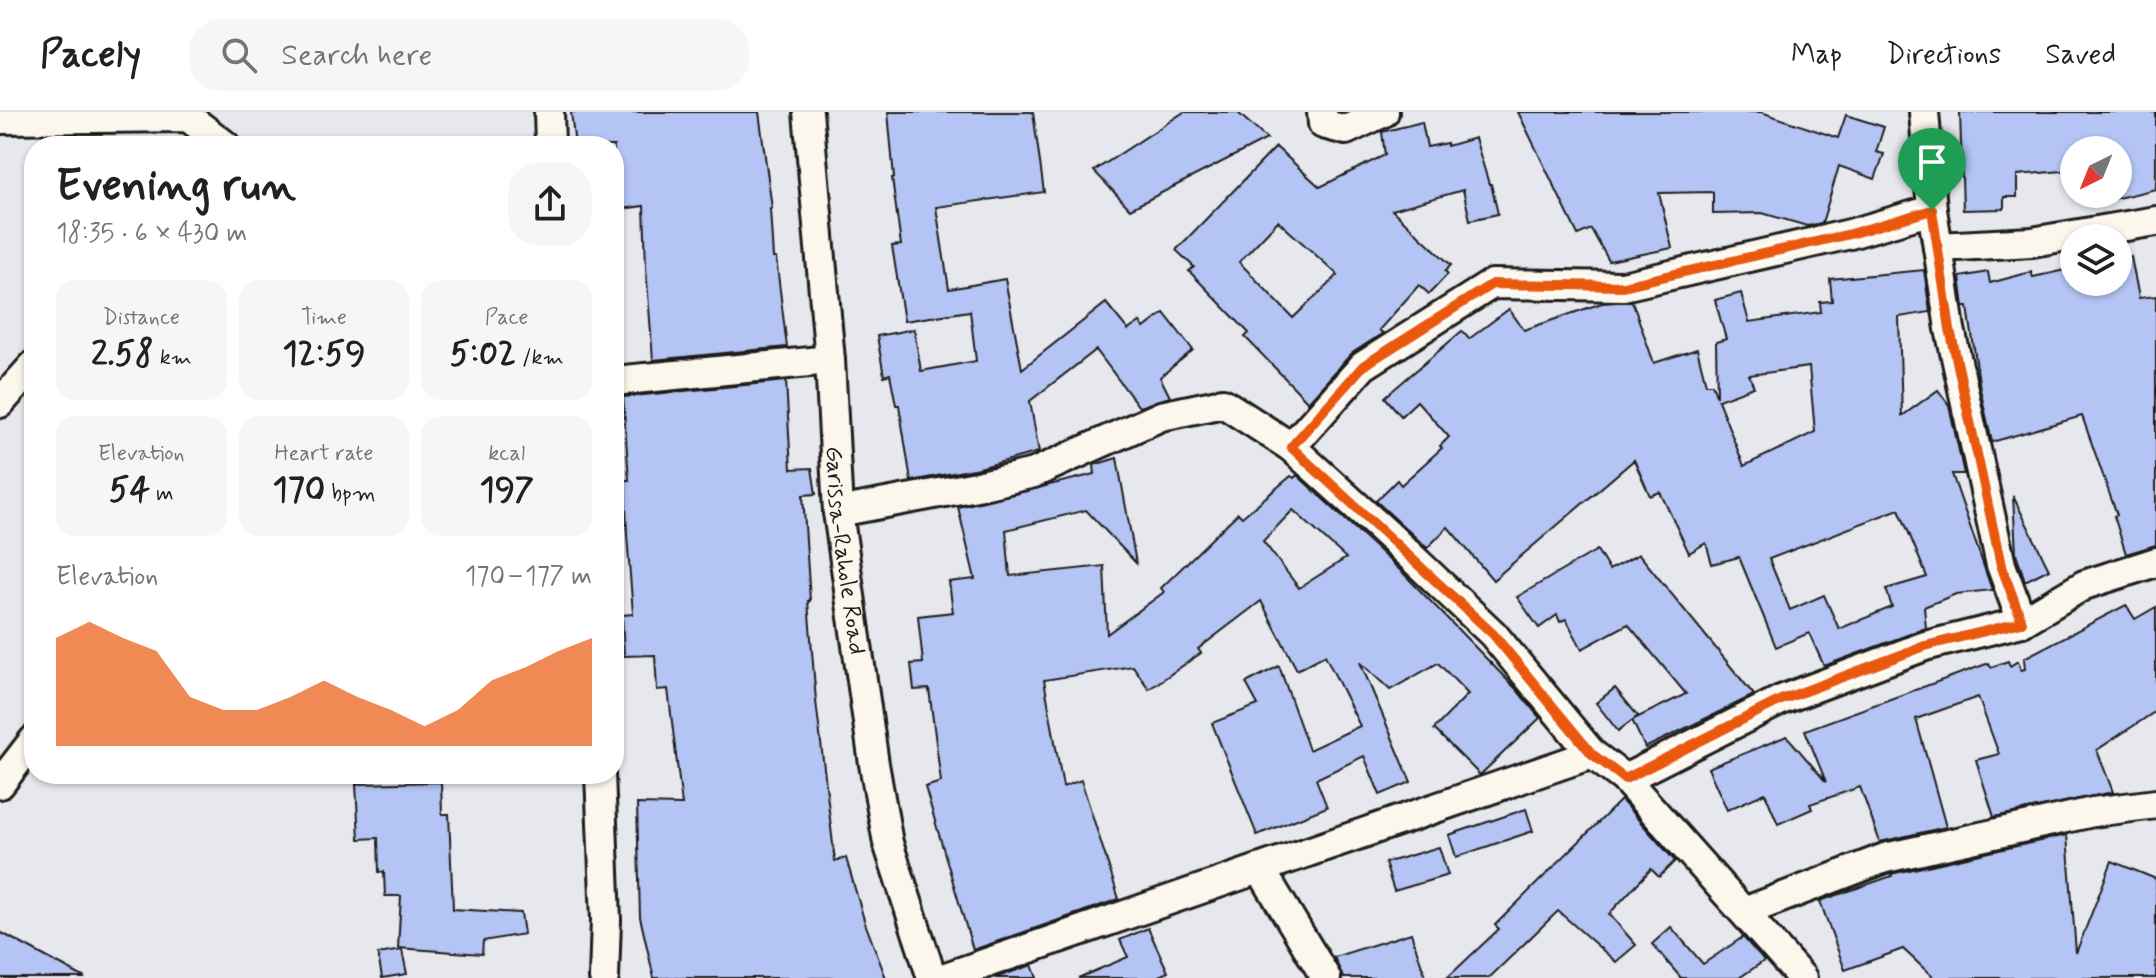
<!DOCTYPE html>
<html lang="en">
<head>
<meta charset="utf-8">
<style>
	body { margin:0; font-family:Mynerve,sans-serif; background:#f6f6f6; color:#202124; height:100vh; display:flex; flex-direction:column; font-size:30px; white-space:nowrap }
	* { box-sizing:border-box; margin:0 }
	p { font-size:26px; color:#757577 }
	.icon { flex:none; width:44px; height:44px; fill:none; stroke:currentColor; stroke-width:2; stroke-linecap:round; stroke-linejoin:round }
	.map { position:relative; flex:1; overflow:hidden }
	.panel { position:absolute; left:24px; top:24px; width:600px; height:648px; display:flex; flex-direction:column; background:#fff; border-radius:32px; box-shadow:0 2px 6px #0004 }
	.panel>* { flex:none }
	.needle { width:52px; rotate:223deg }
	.fabs { position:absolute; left:2060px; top:24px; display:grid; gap:16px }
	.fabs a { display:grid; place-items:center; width:72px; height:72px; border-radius:50%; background:#fff; box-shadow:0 2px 6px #0004; font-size:40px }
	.pin { position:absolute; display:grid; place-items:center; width:68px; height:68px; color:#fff; margin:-82px -34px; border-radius:50% 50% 50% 0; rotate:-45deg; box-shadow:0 0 8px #0007 }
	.pin .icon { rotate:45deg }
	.round { display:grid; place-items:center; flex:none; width:84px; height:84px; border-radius:32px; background:#f6f6f6 }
	.head { display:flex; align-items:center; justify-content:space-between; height:136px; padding:0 32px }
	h1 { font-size:44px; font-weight:700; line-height:60px }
	.stats { display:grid; grid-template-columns:repeat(3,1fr); gap:12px; height:136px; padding:8px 32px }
	.stats div { display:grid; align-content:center; border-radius:20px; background:#f6f6f6; text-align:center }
	.stats b { font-size:34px; font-weight:700 }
	.stats small { font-size:22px; font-weight:400 }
	.stats p { font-size:22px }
	.chart { height:224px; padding:16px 32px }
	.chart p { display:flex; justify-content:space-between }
	.chart svg { width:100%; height:144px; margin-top:8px; fill:#ea580c; opacity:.7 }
	header { display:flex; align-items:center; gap:48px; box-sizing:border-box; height:112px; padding:0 40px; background:#fff; border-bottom:2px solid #e0e0e0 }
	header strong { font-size:38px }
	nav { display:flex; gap:44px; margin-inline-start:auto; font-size:28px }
	.search { width:560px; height:72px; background:#f6f6f6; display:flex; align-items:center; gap:20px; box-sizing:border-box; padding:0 28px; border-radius:32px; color:#757577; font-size:30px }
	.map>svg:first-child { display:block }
	.building { fill:#b4c4f4; stroke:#1c1c1c; stroke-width:2; fill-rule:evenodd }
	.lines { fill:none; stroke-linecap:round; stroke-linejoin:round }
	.street-casing { stroke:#1c1c1c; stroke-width:34 }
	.street { stroke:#fbf7ec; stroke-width:28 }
	.route-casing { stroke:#fff; stroke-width:16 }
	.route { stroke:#ea580c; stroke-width:10 }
	.labels { text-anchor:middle; stroke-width:7; stroke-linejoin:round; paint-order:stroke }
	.street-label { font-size:24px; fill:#1c1c1c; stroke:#fbf7ec }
</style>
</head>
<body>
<header>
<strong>Pacely</strong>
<div class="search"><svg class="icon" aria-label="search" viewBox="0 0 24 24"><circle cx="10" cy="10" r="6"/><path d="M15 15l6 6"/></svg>Search here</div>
<nav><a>Map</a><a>Directions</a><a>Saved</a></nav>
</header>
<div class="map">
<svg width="2156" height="866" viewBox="0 0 2156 866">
	<rect width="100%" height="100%" fill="#e6e8ee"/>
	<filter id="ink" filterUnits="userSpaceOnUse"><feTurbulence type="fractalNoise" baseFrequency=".0125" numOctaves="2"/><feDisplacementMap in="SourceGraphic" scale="16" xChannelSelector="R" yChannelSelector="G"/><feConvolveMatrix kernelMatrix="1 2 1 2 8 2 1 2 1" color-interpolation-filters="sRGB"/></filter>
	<g filter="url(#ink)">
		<!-- building -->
		<g class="building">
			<path d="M 571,0 L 759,0 L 772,96 L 770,97 L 773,146 L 776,146 L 787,235 L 653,248 L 646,155 L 644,94 L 614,98 L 614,34 L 575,34 Z"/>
			<path d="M 888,0 L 1033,0 L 1044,80 L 936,95 L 949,177 L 1005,167 L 1022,257 L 1106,191 L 1128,218 L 1140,210 L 1144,216 L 1164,201 L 1193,238 L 1160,265 L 1170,285 L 1139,295 L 1096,238 L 1030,289 L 1039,340 L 979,356 L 911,369 L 899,293 L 896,293 L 890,262 L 884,264 L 877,224 L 914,217 L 921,259 L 976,249 L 970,199 L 904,209 L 892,134 L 901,133 L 892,66 L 894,66 Z"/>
			<path d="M 1184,0 L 1237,0 L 1267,27 L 1130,97 L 1094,59 Z"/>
			<path d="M 1518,0 L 1761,0 L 1838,26 L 1846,3 L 1884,15 L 1876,40 L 1884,42 L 1875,67 L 1839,54 L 1822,111 L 1807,114 L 1762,101 L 1713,102 L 1713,80 L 1659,81 L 1672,136 L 1609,149 L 1591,117 L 1578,123 Z"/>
			<path d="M 1960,0 L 2156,0 L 2156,77 L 2092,92 L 2090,82 L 2118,82 L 2118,38 L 2074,38 L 2074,58 L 2017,63 L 2017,85 L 2004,85 L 2004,97 L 1963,98 Z"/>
			<path d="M 1422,10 L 1427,35 L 1447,31 L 1447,34 L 1475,26 L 1489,72 L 1491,72 L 1498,102 L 1470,108 L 1463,78 L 1392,98 L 1451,153 L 1445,159 L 1448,162 L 1429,182 L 1419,173 L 1379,218 L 1383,221 L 1351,242 L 1308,290 L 1245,225 L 1249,221 L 1189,159 L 1194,155 L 1176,138 L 1276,35 L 1320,75 L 1385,43 L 1382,20 ZM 1278,109 L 1338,163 L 1293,206 L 1239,150 Z"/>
			<path d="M 2131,145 L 2139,186 L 2156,184 L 2156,433 L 2126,442 L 2114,404 L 2117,403 L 2082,304 L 1992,330 L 1980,277 L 1968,195 L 1964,195 L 1960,165 L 1988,160 L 1990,171 L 2031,160 L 2033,165 L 2074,156 L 2074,170 L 2118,170 L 2118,147 Z"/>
			<path d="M 1924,158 L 1930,200 L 1899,205 L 1902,304 L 1938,278 L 1949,293 L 1964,362 L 1952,362 L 1992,478 L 1956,482 L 1924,495 L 1926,516 L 1824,554 L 1809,521 L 1776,535 L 1739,445 L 1712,452 L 1706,431 L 1689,441 L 1660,380 L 1650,384 L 1634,348 L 1493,468 L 1448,415 L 1427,436 L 1376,389 L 1397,368 L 1401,373 L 1442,336 L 1440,334 L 1449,325 L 1417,289 L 1401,304 L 1385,285 L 1462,219 L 1469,227 L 1509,197 L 1524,218 L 1602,191 L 1632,189 L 1654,251 L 1697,237 L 1706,272 L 1712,272 L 1717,285 L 1716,230 L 1726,227 L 1715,188 L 1741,181 L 1749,210 L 1821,200 L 1820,190 L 1832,189 L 1830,167 ZM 1809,255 L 1815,320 L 1744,354 L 1718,288 L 1754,275 L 1749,263 ZM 1899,397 L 1927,465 L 1886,477 L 1892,495 L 1839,517 L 1824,483 L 1790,498 L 1769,447 Z"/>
			<path d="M 786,269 L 791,357 L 812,356 L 816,382 L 803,383 L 810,489 L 808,489 L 816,589 L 835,749 L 846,746 L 865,811 L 886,866 L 654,866 L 640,805 L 637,692 L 682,693 L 668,577 L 657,578 L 655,543 L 624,544 L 622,503 L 633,502 L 627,423 L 625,368 L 629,368 L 623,285 Z"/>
			<path d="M 1117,346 L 1136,451 L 1086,398 L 1006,418 L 1010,464 L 1104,454 L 1107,522 L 1164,480 L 1161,476 L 1238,401 L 1242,405 L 1291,364 L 1294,366 L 1297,363 L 1402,460 L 1517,578 L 1540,606 L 1480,663 L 1434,617 L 1468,582 L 1438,551 L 1390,578 L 1360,550 L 1411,670 L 1380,683 L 1364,644 L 1316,667 L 1327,695 L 1257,723 L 1212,611 L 1258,593 L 1246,571 L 1279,554 L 1309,638 L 1360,614 L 1325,543 L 1297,558 L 1261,489 L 1198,537 L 1201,541 L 1149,577 L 1133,554 L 1044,568 L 1063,675 L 1081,668 L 1119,787 L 973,838 L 925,675 L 941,670 L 929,577 L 914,578 L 911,552 L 923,551 L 918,504 L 953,500 L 949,470 L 975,467 L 958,395 L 1095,362 L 1094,353 ZM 1293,398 L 1346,446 L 1299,476 L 1263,429 Z"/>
			<path d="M 2013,384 L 2049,457 L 2025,469 L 2016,441 Z"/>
			<path d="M 1597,438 L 1609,458 L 1639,442 L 1754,583 L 1645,636 L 1632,608 L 1686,582 L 1628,512 L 1582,537 L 1566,507 L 1560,510 L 1557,503 L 1539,516 L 1517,485 Z"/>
			<path d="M 2126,493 L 2135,507 L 2156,495 L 2156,599 L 2097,638 L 2113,680 L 1994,705 L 1976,648 L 1999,642 L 1978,585 L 1916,607 L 1946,715 L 1880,730 L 1860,675 L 1810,692 L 1812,697 L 1778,712 L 1765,681 L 1727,698 L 1708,656 L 1787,624 L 1826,670 L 1805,618 L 1989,551 L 1991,555 L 2008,549 L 2010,554 L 2018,549 L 2021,558 L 2025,557 L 2024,546 Z"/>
			<path d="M 1615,576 L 1638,604 L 1618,619 L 1596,591 Z"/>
			<path d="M 441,670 L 442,702 L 449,702 L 453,797 L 521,801 L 524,822 L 483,829 L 482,842 L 398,836 L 401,784 L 385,784 L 384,760 L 379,760 L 378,726 L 359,727 L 356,672 Z"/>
			<path d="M 1621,688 L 1675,749 L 1659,765 L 1651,757 L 1609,802 L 1636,833 L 1616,850 L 1558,799 L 1489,866 L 1447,866 L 1499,817 L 1495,813 Z"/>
			<path d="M 1526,697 L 1533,719 L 1456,745 L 1449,723 Z"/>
			<path d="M 2067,723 L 2076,841 L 2112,749 L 2156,767 L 2156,866 L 1934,866 L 1903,837 L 1845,858 L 1820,789 L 1892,764 L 1891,762 Z"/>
			<path d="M 1439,735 L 1448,763 L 1394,779 L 1385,751 Z"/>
			<path d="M 1671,815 L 1703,852 L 1743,825 L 1764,849 L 1739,866 L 1681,866 L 1652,832 Z"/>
			<path d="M 1148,816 L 1168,860 L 1154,866 L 1078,866 L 1128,845 L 1120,828 Z"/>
			<path d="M 0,820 L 85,866 L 0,866 Z"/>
			<path d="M 1411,821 L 1426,866 L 1343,866 L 1334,845 Z"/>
			<path d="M 402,838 L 407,862 L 382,866 L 378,842 Z"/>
			<path d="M 1032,853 L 1037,866 L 995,866 Z"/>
		</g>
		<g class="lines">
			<defs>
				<g id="street">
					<path d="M 549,0 L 550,34"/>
					<path id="s1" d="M 808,0 L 830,248 L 838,400 L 874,652 L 888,731 L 932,866"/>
					<path d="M 1322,0 L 1323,12 L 1346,18 L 1384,0"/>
					<path d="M 1924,0 L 1932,98"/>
					<path d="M 0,7 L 188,5 L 226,34"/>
					<path d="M 1938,135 L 1950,217 L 2001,453 L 2022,510"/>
					<path d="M 614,269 L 830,248"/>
					<path d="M 0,291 L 34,253"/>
					<path d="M 1291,335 L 1363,254 L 1492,172 L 1623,174 L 1850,122 L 1932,98 L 1938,135 L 2032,130 L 2156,109"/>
					<path d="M 838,400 L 982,373 L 1034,361 L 1161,304 L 1223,291 L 1291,335 L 1385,420 L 1493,522 L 1592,642 L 1625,667 L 1802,866"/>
					<path d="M 600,662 L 606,808 L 604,866"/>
					<path d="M 1625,667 L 1781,588 L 1925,534 L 2022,510 L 2084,473 L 2156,450"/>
					<path d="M 0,672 L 34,628"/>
					<path d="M 1261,758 L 1326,866"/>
					<path d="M 1744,800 L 1885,746 L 2093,700 L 2156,692"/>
					<path d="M 943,866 L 1592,642"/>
				</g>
			</defs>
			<!-- street casing -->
			<use href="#street" class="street-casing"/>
			<!-- street -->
			<use href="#street" class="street"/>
		</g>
	</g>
	<g class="lines" filter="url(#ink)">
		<defs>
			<path id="route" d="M 1932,98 L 1950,217 L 2001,453 L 2022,510 L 1925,534 L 1781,588 L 1625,667 L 1592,642 L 1493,522 L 1291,335 L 1363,254 L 1492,172 L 1623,174 L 1850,122 Z"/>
		</defs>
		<!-- route casing -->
		<use href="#route" class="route-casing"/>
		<!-- route -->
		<use href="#route" class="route"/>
	</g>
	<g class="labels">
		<!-- street labels -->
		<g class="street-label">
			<text dy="8" stroke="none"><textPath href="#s1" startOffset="440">Garissa-Rahole Road</textPath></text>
		</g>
	</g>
</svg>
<div class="fabs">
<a><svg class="needle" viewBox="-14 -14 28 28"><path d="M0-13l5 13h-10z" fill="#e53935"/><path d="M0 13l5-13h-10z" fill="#757577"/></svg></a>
<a><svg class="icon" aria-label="layers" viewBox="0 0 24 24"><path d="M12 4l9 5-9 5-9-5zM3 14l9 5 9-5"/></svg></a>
</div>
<div class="pin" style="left:1932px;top:98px;background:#1e9e55"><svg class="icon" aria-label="arrive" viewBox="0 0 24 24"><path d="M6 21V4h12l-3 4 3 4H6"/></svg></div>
<section class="panel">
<div class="head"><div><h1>Evening run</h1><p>18:35 · 6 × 430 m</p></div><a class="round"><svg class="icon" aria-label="share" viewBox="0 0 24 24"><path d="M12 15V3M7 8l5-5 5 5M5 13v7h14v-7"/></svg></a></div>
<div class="stats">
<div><p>Distance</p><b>2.58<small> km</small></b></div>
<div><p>Time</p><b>12:59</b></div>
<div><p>Pace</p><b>5:02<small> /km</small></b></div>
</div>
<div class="stats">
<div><p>Elevation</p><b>54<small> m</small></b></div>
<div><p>Heart rate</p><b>170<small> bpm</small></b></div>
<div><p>kcal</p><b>197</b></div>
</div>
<div class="chart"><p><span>Elevation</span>170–177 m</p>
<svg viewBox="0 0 160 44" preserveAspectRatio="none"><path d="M0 44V11L10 6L20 11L30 15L40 29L50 33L60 33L70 29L80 24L90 29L100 33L110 38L120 33L130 24L140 20L150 15L160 11V44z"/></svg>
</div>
</section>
</div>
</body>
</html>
